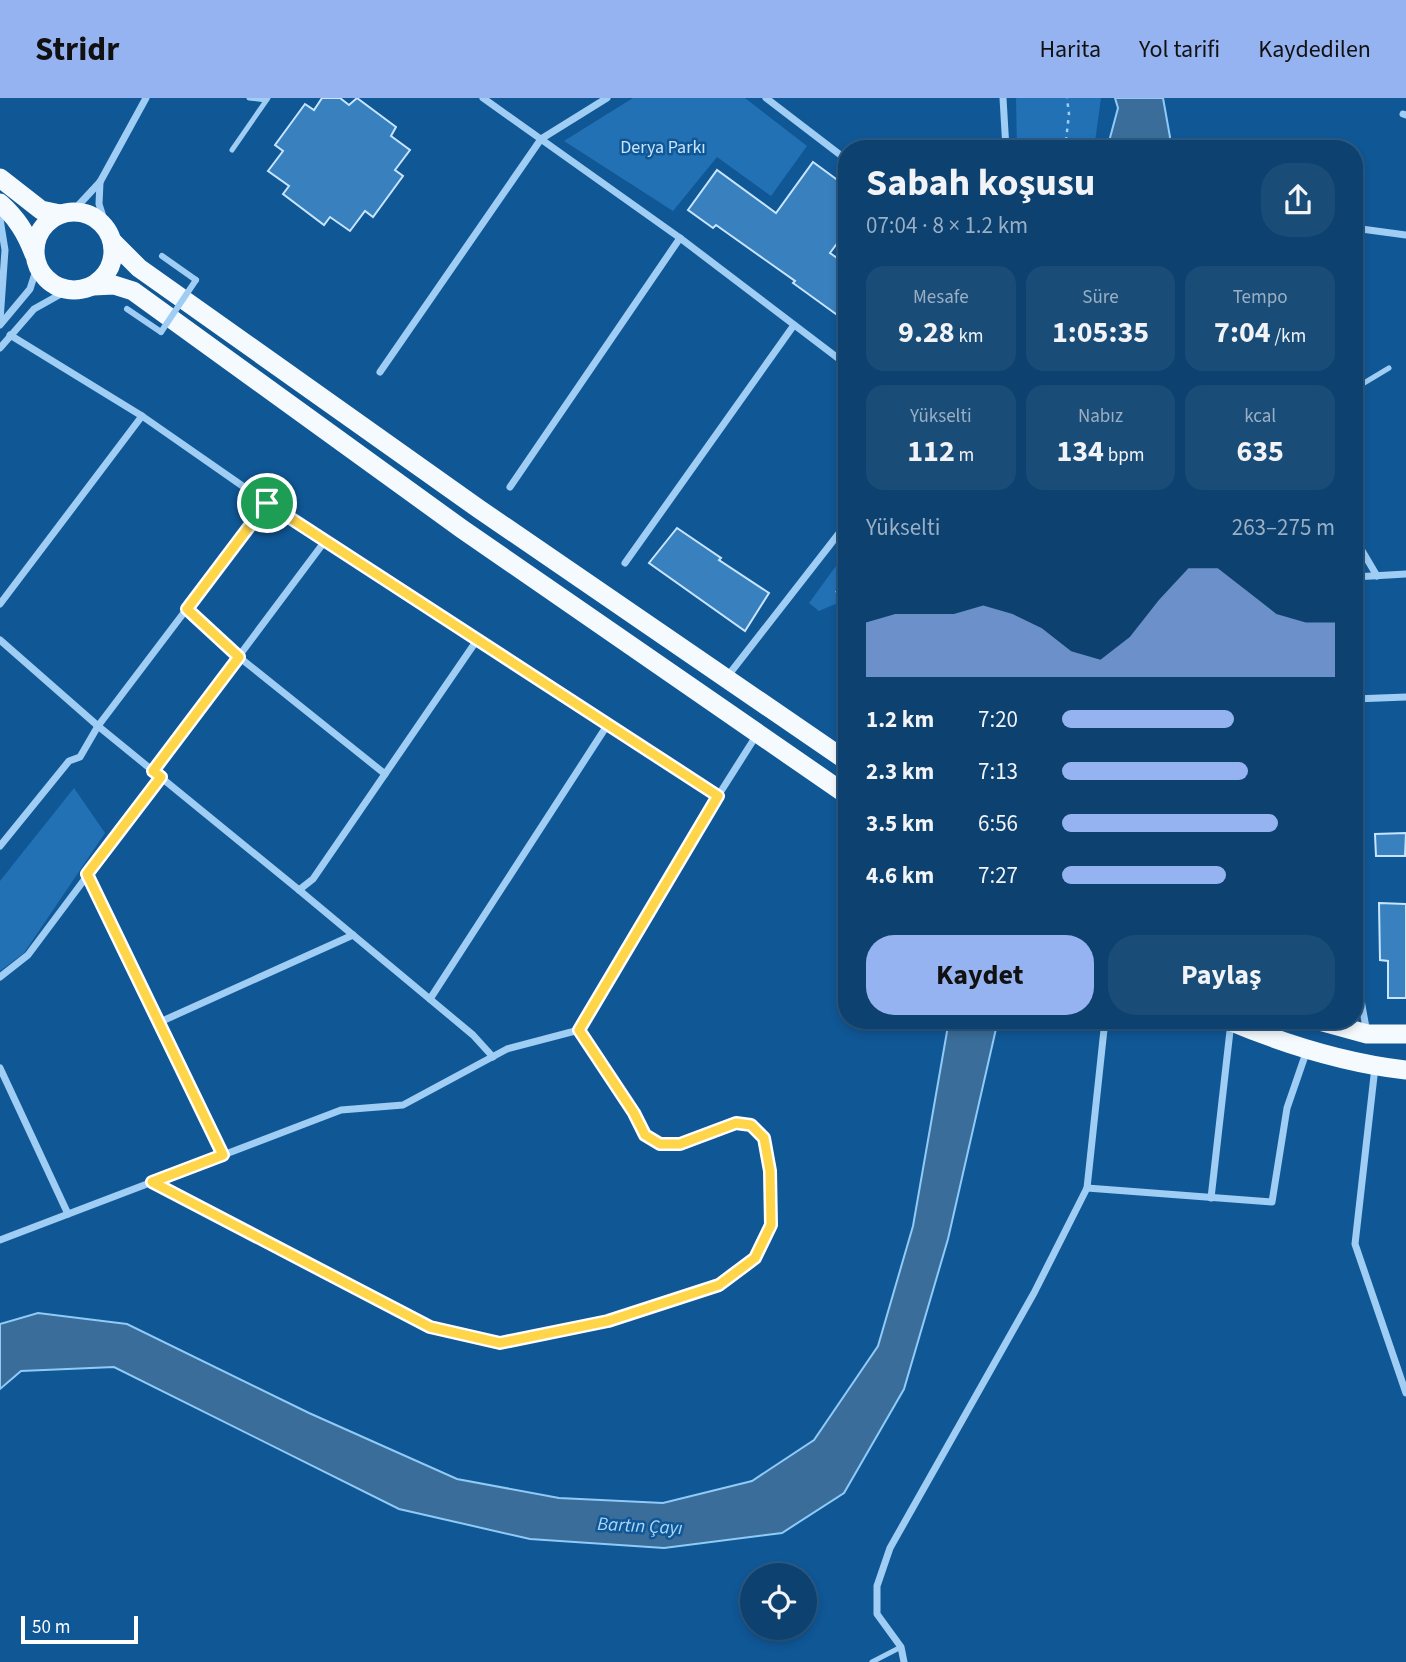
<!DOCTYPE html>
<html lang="tr">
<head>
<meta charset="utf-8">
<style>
	body { margin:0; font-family:"Source Sans 3",sans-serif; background:#1a4c78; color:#f1f3f6; height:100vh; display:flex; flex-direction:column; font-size:26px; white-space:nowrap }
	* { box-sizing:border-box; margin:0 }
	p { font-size:23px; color:#9aafc3 }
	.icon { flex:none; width:38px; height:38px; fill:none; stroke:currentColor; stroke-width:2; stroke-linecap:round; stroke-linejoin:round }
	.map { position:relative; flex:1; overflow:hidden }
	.side { position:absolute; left:838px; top:42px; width:525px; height:889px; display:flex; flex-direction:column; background:#0c4170; border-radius:28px; box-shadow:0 4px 10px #0003,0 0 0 2px #2c5a83 }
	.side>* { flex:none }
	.buttons { position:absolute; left:740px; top:1465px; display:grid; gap:14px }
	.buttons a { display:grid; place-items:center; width:77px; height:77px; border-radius:50%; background:#0c4170; box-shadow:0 4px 10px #0003,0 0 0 2px #2c5a83; font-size:35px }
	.scale { position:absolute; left:21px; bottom:18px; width:117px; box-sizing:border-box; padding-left:7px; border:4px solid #fff; border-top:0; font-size:19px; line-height:24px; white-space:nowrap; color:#fff; -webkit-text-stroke:5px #105796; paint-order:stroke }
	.pin { position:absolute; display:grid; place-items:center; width:60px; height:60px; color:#fff; margin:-30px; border:4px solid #fff; border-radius:50%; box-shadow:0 2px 7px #0007 }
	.round { display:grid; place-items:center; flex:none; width:74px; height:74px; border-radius:28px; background:#1a4c78 }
	.overview { display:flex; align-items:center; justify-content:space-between; height:119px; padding:0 28px }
	h1 { font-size:38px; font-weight:700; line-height:52px }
	.stats { display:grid; grid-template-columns:repeat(3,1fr); gap:10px; height:119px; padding:7px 28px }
	.stats div { display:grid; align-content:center; border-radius:18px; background:#1a4c78; text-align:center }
	.stats b { font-size:30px; font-weight:700 }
	.stats small { font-size:19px; font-weight:400 }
	.stats p { font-size:19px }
	.chart { height:196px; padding:14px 28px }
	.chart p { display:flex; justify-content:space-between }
	.chart svg { width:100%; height:126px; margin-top:7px; fill:#95b2f1; opacity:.7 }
	.action { display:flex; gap:14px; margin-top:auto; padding:14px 28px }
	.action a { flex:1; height:80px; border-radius:28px; background:#95b2f1; color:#111; font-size:28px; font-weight:700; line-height:80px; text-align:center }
	.action a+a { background:#1a4c78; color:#f1f3f6 }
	ul { padding:0 28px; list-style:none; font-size:23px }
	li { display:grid; grid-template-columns:112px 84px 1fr; align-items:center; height:52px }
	li i { height:18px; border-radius:9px; background:#95b2f1 }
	header { display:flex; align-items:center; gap:42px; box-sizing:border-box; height:98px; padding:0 35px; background:#95b2f1; color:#111 }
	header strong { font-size:33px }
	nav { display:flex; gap:38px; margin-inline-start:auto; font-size:24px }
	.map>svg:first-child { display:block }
	.green { fill:#2271b5 }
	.water { fill:#3a6d9a; stroke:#90caf7; stroke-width:2 }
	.building { fill:#3880be; stroke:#c7e5fe; stroke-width:2 }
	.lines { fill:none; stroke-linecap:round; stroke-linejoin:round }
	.path { stroke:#9fcdf4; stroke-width:2.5; stroke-dasharray:3.5 5; stroke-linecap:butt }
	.service { stroke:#9fcdf4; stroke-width:5 }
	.pedestrian { stroke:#9fcdf4; stroke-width:6 }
	.minor { stroke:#9fcdf4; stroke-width:7 }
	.trunk { stroke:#f5faff; stroke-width:19 }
	.pedestrian-bridge { stroke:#9fcdf4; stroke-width:6 }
	.route-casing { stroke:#fff; stroke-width:14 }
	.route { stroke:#ffd54a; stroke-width:9 }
	.labels { text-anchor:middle; stroke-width:5; stroke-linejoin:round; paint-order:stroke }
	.park-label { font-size:18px; fill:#c7e5fe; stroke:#105796 }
	.water-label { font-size:19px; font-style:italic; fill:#abd7fb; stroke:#105796 }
</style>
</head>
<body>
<header>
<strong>Stridr</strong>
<nav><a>Harita</a><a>Yol tarifi</a><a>Kaydedilen</a></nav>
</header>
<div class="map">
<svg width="1406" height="1564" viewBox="0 0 1406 1564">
	<rect width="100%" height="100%" fill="#105796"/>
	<!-- green -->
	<g class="green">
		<path d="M 633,0 L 745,0 L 807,48 L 771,98 L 717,59 L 673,113 L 564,43 Z"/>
		<path d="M 1016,0 L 1101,0 L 1094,51 L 1017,51 Z"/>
		<path d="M 847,453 L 847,501 L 819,513 L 809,505 Z"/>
		<path d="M 74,690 L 105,735 L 24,855 L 0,873 L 0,783 Z"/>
	</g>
	<!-- water -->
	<g class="water">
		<path d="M 1115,0 L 1163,0 L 1170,39 L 1167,51 L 1107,51 L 1118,10 Z"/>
		<path d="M 949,922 L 998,922 L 948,1141 L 904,1291 L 844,1395 L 782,1435 L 664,1450 L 530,1441 L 399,1411 L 114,1269 L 21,1273 L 0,1291 L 0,1226 L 38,1215 L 127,1226 L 309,1315 L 457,1381 L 559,1400 L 663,1405 L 752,1383 L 814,1342 L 878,1248 L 913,1128 Z"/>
	</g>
	<!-- building -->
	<g class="building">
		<path d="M 322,0 L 340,0 L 349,7 L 357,0 L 396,29 L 391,38 L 410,52 L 395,72 L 403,78 L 373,119 L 365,113 L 350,133 L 330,119 L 324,127 L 283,96 L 289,88 L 268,73 L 283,53 L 275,47 L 305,6 L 314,12 Z"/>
		<path d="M 813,64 L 847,89 L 847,132 L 830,155 L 847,167 L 847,224 L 793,185 L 795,183 L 716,127 L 713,130 L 688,112 L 717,72 L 776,115 Z"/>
		<path d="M 677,430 L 721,460 L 719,462 L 769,495 L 745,533 L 649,465 Z"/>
		<path d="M 1406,735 L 1405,758 L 1376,758 L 1375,736 Z"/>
		<path d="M 1379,805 L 1406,806 L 1406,900 L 1388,900 L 1388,863 L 1380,862 Z"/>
	</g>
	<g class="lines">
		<!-- path -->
		<g class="path">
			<path d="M 1065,51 L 1069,16 L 1067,0"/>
			<path d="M 847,471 L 835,492 L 840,497 L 847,498"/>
		</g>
		<!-- service -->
		<g class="service">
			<path d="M 249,0 L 266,2"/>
			<path d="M 232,52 L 268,0"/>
			<path d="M 1354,291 L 1389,270"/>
			<path d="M 872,1564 L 901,1549"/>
		</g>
		<!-- pedestrian -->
		<g class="pedestrian">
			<path d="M 162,158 L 196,182"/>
			<path d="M 127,211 L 161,234"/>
		</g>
		<!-- minor -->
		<g class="minor">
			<path d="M 483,0 L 680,140 L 847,267"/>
			<path d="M 766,0 L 847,62"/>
			<path d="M 1003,0 L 1006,51"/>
			<path d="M 1403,16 L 1406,17"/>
			<path d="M 1343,51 L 1343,49"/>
			<path d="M 100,84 L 99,106 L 107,131"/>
			<path d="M 73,113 L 100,84 L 146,0"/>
			<path d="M 0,121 L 5,152 L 0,222"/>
			<path d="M 1354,130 L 1406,137"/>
			<path d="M 0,227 L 30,191 L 37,169"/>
			<path d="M 10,237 L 142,318 L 277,412 L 718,698 L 756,638"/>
			<path d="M 0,250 L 34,211 L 68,192"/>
			<path d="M 380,274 L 541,41 L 607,0"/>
			<path d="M 510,389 L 680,140"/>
			<path d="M 1354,439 L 1377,478"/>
			<path d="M 625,465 L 794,227"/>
			<path d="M 1354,479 L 1406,476"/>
			<path d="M 0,506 L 142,318"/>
			<path d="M 187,511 L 239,559 L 385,676"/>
			<path d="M 0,542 L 98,628 L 299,792 L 313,781 L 477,542"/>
			<path d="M 727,579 L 847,425"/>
			<path d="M 1354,601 L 1406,599"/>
			<path d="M 1354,614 L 1357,618 L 1357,880 L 1367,935"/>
			<path d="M 153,673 L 325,443"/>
			<path d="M 0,748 L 69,663 L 80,659 L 98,628 L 267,405"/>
			<path d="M 87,776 L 223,1057"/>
			<path d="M 299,792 L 473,937 L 493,959"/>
			<path d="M 0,879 L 28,857 L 161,679"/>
			<path d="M 430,901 L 608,626"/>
			<path d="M 160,924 L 353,837"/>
			<path d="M 1375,969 L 1355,1146 L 1406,1295"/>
			<path d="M 0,970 L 68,1116"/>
			<path d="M 152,1084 L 430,1229 L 500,1245 L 608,1223 L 719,1187 L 755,1160 L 771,1127 L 770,1073 L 763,1040 L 751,1027 L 736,1025 L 680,1046 L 660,1047 L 645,1037 L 634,1015 L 579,932"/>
			<path d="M 1087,1090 L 1272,1104 L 1287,1010 L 1307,952"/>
			<path d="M 1211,1100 L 1231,924"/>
			<path d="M 0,1142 L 341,1012 L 403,1007 L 507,951 L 579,932 L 718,698"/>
			<path d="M 904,1564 L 901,1549 L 877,1516 L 877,1488 L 890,1450 L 1034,1195 L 1087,1090 L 1105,922"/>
		</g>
		<!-- trunk -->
		<g class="trunk">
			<path d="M 0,80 L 41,112 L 60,116"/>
			<path d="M 0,105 C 17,120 26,135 34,156"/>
			<circle cx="74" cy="153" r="39"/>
			<path d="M 112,143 L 139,170 L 479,411 L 847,663"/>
			<path d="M 93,188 L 114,187 L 133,193 L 462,431 L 847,697"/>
			<path d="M 1227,922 C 1284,946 1345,965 1406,972"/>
			<path d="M 1316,922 L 1367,936 L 1406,936"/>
		</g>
		<!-- pedestrian-bridge -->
		<path class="pedestrian-bridge" d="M 161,234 L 196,182"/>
	</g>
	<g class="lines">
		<defs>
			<path id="route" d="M 267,405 L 718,698 L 579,932 L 634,1015 L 645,1037 L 660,1046 L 680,1046 L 736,1025 L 751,1027 L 764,1040 L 770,1073 L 771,1127 L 755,1160 L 719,1187 L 608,1223 L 500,1245 L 430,1229 L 152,1084 L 223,1057 L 87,776 L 161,679 L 153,673 L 239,559 L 187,511 Z"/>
		</defs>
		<!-- route casing -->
		<use href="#route" class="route-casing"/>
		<!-- route -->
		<use href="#route" class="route"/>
	</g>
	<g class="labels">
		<!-- park labels -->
		<g class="park-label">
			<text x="663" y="55">Derya Parkı</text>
		</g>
		<!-- water labels -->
		<g class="water-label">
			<text transform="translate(640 1427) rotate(3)" y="7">Bartın Çayı</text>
		</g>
	</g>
</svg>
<div class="buttons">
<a><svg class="icon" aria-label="locate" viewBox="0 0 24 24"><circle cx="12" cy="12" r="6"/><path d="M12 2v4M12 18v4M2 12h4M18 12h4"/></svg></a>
</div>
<div class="scale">50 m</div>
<div class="pin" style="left:267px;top:405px;background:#1e9e55"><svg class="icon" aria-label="arrive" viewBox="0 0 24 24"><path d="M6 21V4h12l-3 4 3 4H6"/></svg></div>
<section class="side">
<div class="overview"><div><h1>Sabah koşusu</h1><p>07:04 · 8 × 1.2 km</p></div><a class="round"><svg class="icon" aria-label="share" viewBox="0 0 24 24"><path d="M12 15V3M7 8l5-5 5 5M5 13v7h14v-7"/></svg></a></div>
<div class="stats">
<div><p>Mesafe</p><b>9.28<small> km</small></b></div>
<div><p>Süre</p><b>1:05:35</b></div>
<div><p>Tempo</p><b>7:04<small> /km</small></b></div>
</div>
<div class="stats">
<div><p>Yükselti</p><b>112<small> m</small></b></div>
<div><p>Nabız</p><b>134<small> bpm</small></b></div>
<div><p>kcal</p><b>635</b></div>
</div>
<div class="chart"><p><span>Yükselti</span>263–275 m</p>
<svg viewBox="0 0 160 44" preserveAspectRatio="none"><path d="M0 44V25L10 22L20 22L30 22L40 19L50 22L60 27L70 35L80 38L90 30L100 17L110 6L120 6L130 14L140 22L150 25L160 25V44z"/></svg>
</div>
<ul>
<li><b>1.2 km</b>7:20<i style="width:63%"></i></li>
<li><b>2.3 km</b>7:13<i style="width:68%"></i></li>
<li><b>3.5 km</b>6:56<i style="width:79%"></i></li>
<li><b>4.6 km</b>7:27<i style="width:60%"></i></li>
</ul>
<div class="action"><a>Kaydet</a><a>Paylaş</a></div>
</section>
</div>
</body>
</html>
